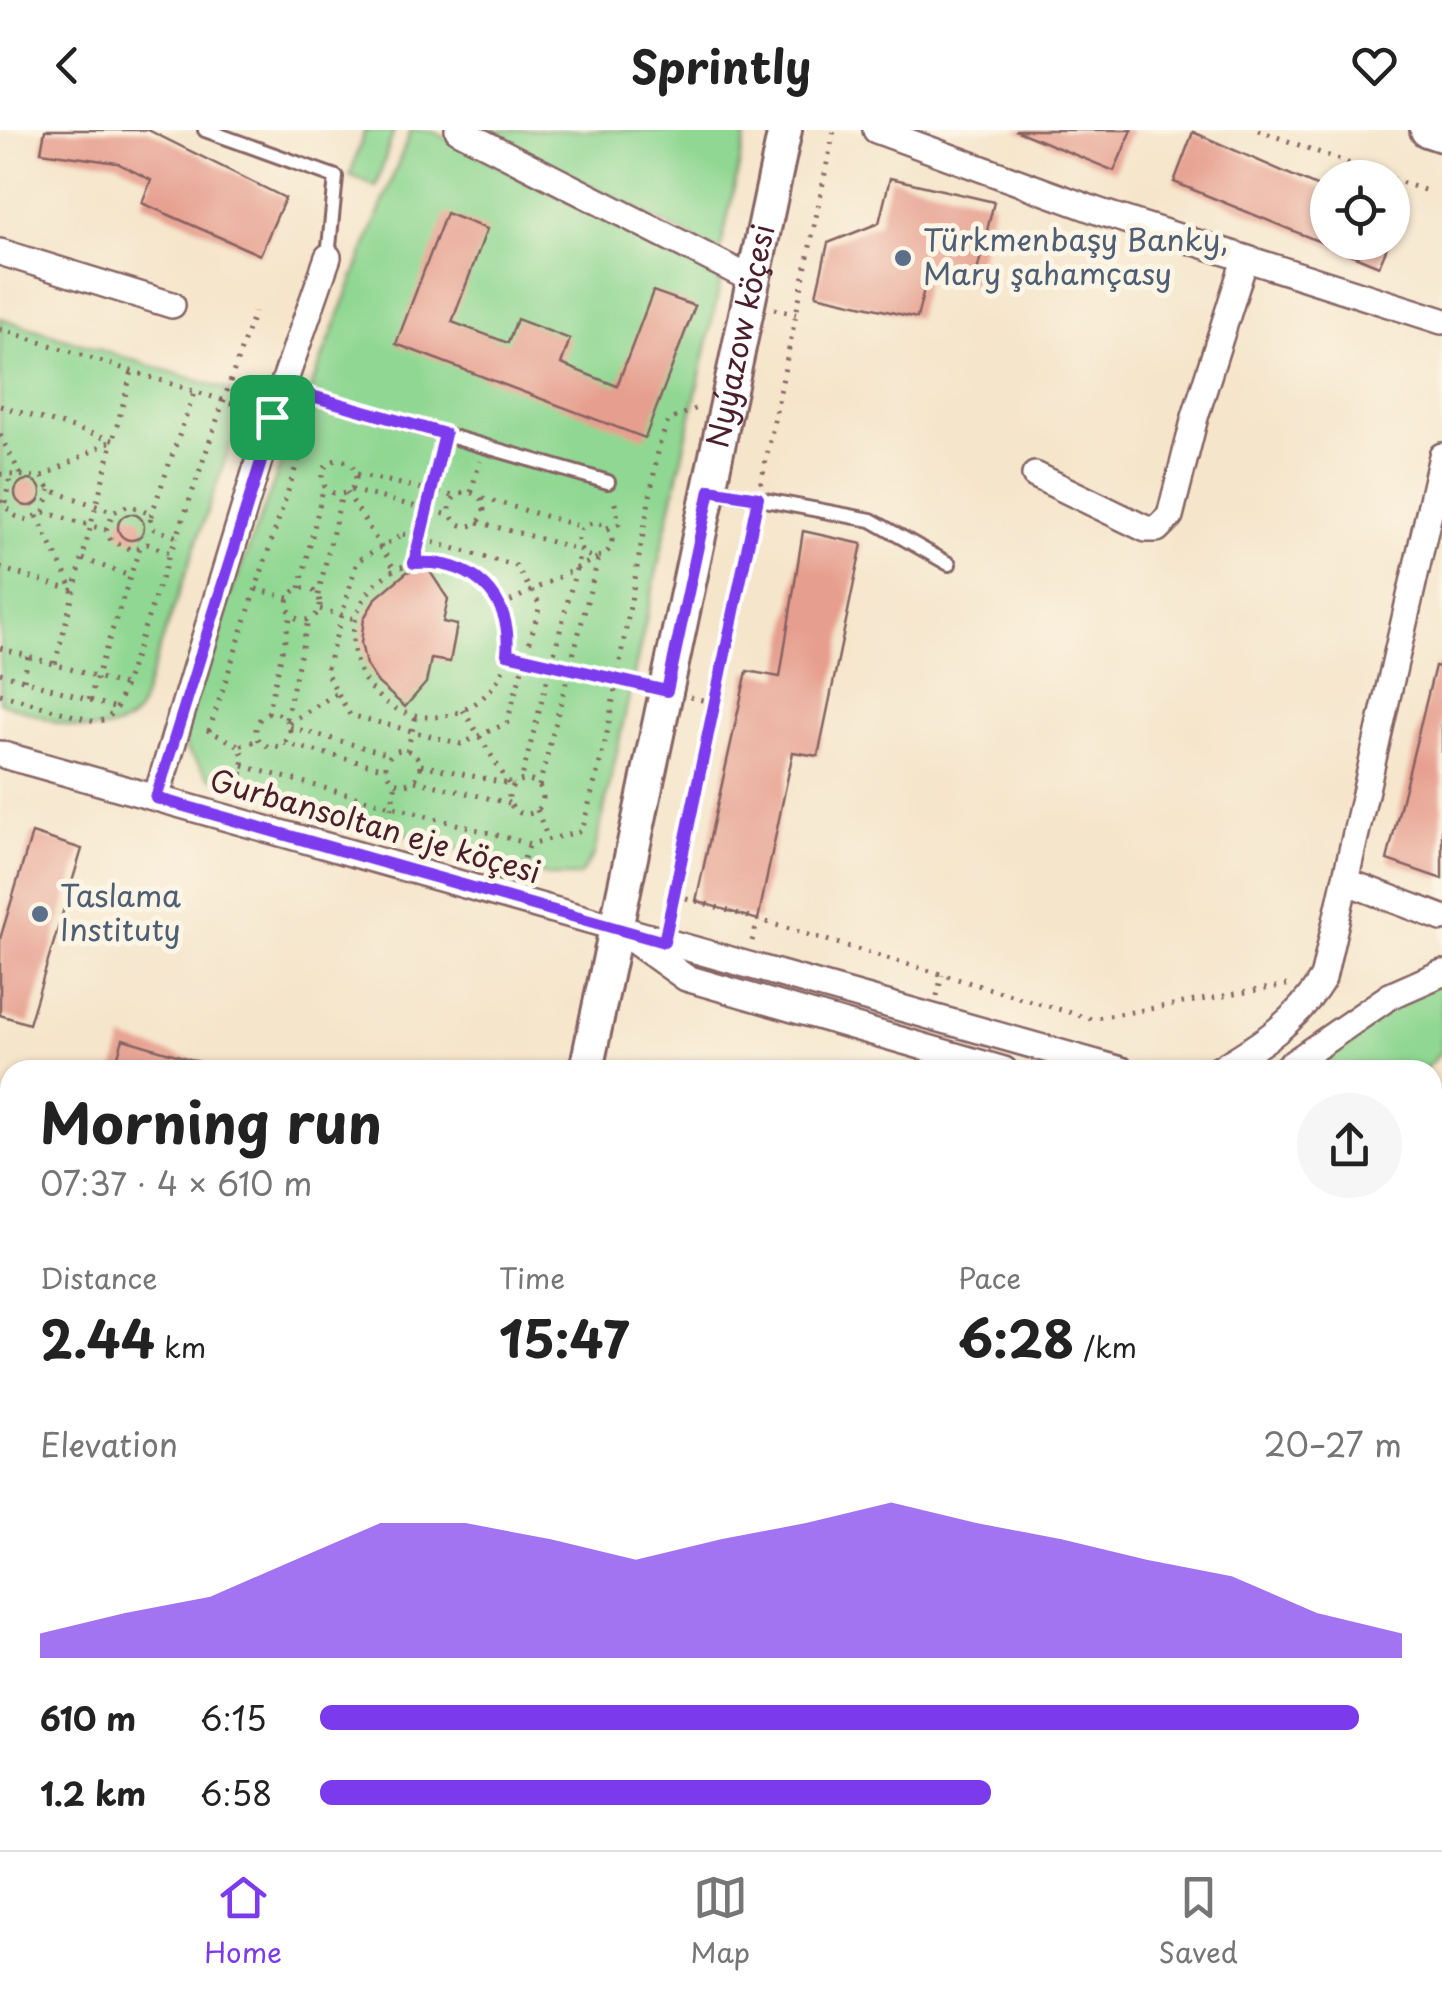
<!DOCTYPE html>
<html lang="en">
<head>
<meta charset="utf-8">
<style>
	body { margin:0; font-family:"Playpen Sans",sans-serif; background:#f6f6f6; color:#222; height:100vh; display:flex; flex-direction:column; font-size:38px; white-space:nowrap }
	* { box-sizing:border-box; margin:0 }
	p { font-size:32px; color:#767676 }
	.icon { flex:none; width:55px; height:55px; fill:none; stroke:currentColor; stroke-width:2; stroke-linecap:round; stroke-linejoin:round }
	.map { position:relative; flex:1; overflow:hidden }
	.sheet { position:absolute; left:0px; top:930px; width:1442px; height:790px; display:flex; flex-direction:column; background:#fff; border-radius:30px 30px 0 0; box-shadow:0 2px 8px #0004 }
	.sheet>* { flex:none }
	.controls { position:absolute; left:1310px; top:30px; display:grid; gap:20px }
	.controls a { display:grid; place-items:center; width:100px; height:100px; border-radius:50%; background:#fff; box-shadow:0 2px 8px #0004; font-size:50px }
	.pin { position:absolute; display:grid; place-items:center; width:85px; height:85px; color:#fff; margin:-42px; border-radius:20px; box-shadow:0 5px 15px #0006 }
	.round { display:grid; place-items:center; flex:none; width:105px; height:105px; border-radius:52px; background:#f6f6f6 }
	.headline { display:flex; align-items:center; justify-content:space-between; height:170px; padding:0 40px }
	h1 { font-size:55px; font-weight:700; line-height:75px }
	.metrics { display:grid; grid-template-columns:repeat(3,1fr); gap:15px; height:170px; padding:10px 40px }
	.metrics div { display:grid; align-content:center }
	.metrics b { font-size:50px; font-weight:700 }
	.metrics small { font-size:28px; font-weight:400 }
	.metrics p { font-size:28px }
	.chart { height:280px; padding:20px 40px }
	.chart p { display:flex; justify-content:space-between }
	.chart svg { width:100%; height:180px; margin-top:10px; fill:#7c3aed; opacity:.7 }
	ul { padding:0 40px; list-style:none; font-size:32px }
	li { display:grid; grid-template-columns:160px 120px 1fr; align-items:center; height:75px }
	li i { height:25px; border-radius:12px; background:#7c3aed }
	header { display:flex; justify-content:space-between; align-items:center; height:130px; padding:0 40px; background:#fff; font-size:45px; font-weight:700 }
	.menu { display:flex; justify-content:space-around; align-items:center; height:140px; border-top:2px solid #e0e0e0; background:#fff; font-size:28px; color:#767676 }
	.menu a { display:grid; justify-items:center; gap:5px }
	.menu .active { color:#7c3aed }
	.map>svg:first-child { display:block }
	.green { fill:#8fd792; stroke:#6c7b5e; stroke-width:2.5 }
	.building { fill:#e69f8e }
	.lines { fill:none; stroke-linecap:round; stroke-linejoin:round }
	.service-casing { stroke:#866463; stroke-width:18 }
	.minor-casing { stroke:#866463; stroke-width:30 }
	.tertiary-casing { stroke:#866463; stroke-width:38 }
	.primary-casing { stroke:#866463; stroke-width:48 }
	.path { stroke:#866463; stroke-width:5; stroke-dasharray:2.5 8; stroke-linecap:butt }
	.service { stroke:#fff; stroke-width:12 }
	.minor { stroke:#fff; stroke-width:25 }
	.tertiary { stroke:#fff; stroke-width:32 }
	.primary { stroke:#f8bf6c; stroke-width:42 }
	.route-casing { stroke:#fff; stroke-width:20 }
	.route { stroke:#7c3aed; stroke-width:12 }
	.service-dot { fill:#5c6f8a; stroke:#fcf5e5; stroke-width:4 }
	.labels { text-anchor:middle; stroke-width:10; stroke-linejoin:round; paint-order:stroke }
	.service-label { font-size:30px; fill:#4e5e75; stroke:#fcf5e5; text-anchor:start }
	.street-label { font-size:30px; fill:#4a1f2b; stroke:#fcf5e5 }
</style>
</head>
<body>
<header><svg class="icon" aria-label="back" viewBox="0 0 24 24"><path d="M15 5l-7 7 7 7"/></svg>Sprintly<svg class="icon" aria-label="heart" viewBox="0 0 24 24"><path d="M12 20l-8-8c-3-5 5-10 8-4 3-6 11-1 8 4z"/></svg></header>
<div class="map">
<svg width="1442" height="1720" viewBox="0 0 1442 1720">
	<rect width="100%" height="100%" fill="#fcf5e5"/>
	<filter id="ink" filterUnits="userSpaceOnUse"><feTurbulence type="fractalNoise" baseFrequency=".01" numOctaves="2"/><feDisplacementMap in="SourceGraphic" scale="20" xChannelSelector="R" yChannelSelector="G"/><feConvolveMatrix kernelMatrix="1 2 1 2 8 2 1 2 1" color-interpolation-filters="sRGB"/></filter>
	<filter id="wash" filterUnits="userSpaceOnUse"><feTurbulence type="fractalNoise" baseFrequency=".0048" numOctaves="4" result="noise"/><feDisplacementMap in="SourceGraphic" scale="40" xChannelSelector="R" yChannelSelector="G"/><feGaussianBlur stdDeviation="2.25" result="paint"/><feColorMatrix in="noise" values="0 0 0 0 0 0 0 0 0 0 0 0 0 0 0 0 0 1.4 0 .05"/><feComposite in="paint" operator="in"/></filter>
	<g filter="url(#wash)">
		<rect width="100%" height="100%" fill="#f5e5cb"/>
		<!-- green -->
		<g class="green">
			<path d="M 365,0 L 394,0 L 376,57 L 350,45 Z"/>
			<path d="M 411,0 L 430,0 L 721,150 L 594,725 L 579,746 L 550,746 L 210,647 L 187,621 L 179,597 Z"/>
			<path d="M 482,0 L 747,0 L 720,122 Z"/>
			<path d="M 0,188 L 247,266 L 138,582 C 106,621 42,585 0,572 Z"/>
			<path d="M 1442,843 L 1442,921 L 1424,940 L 1324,940 L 1337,902 Z"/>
			<path d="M 516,1710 L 1400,1710 L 1399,1720 L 524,1720 Z"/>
		</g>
		<g id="blocks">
			<!-- building -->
			<g class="building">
				<path d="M 45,0 L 148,0 L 285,68 L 260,125 L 142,73 L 151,50 L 117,33 L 41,22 Z"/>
				<path d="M 1015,0 L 1132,0 L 1114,41 Z"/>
				<path d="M 1193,2 L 1328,61 L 1328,112 L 1389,112 L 1379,136 L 1174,52 Z"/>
				<path d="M 890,48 L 994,72 L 974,154 L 928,143 L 917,188 L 816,165 L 828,113 L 879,93 Z"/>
				<path d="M 446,83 L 487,99 L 452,192 L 508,213 L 517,189 L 570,209 L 561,234 L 617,256 L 653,161 L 695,176 L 645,308 L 396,214 Z"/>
				<circle cx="28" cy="363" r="13"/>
				<circle cx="131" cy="397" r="13"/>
				<path d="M 803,401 L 862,414 L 818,626 L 793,622 L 758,790 L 696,771 L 747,541 L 780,547 Z"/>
				<path d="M 427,437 L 448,469 L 443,492 L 457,495 L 450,532 L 431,529 L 426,553 L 405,577 L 378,553 L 366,535 L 361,513 L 364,488 L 376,468 L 407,442 Z"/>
				<path d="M 1435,536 L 1442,537 L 1442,749 L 1387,730 Z"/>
				<path d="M 32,703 L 82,719 L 29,894 L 0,885 L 0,809 Z"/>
				<path d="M 123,909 L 210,935 L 209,940 L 114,940 Z"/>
			</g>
		</g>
	</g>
	<g filter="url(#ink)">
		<use href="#blocks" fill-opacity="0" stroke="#866463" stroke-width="2.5"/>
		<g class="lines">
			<defs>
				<g id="service">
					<path d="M 205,0 L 336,47 L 328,127"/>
					<path d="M 284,258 L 608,352"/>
					<path d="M 712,360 L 871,390 L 949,434"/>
				</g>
				<g id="minor">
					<path d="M 458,0 L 753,150"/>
					<path d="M 876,0 L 1100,82 L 1442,191"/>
					<path d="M 0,122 L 172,175"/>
					<path d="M 1035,345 L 1146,399 L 1157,399 L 1170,386 L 1195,287 L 1245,129"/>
					<path d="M 0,624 L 1121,940"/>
					<path d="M 156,668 L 272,287 L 328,127"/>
					<path d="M 1345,751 L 1442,788"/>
					<path d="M 630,808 L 686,848 L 1004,940"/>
					<path d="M 1218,940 C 1261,915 1297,891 1323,848 L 1442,326"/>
					<path d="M 1283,940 L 1390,866 L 1442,843"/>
					<path d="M 0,978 L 10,981"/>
					<path d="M 0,1082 L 10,1055"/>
					<path d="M 1432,1103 L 1442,1107"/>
				</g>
				<g id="tertiary">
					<path d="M 1427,0 L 1442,5"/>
					<path id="s1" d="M 586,940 L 785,0"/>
					<path d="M 0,1475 L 10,1477"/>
				</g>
				<g id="primary">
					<path d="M 0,1497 L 10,1502"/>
					<path d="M 394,1710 L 407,1720"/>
				</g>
			</defs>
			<!-- service casing -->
			<use href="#service" class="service-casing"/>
			<!-- minor casing -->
			<use href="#minor" class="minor-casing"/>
			<!-- tertiary casing -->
			<use href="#tertiary" class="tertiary-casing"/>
			<!-- primary casing -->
			<use href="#primary" class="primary-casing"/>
			<!-- path -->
			<g class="path">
				<path d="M 1258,0 L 1389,48"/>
				<path d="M 1392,49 L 1427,61"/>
				<path d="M 774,179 L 796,184"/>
				<path d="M 0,199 L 250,279"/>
				<path d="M 0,276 L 113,310 L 55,534"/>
				<path d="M 0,305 L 21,345"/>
				<circle cx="339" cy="347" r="17"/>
				<path d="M 0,344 L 42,347 L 50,360 L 114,382 L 129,375 L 148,383 L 154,399 L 177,407 L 254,182"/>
				<path d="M 357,344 L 454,366"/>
				<path d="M 42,347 L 113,310 L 132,241"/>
				<path d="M 761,354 L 834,0"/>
				<path d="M 351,360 L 449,385"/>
				<circle cx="467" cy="379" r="17"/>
				<path d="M 347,362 L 395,440"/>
				<path d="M 471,362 L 480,331"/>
				<path d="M 483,368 L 582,397"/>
				<path d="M 0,371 L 15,386 L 28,390 L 44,382 L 106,400 L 111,411 L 133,420 L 147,414 L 170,423 L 177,407"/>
				<path d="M 5,373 L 10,347"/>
				<path d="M 44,382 L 50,360"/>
				<path d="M 37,386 L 72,458"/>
				<path d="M 151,386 L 195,260"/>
				<path d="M 478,392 L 581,420 L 521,651"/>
				<circle cx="595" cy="410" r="17"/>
				<path d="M 607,398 L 619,394 L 614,368"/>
				<path d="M 106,400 L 114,382"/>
				<path d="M 403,404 L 516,436 L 540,475 L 507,593 L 461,614 L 350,585 L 326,542 L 357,431 Z"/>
				<path d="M 83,429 L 130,446"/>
				<circle cx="431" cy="509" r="78"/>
				<path d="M 414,433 L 441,322"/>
				<path d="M 0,438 L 74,461"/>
				<circle cx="304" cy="474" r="16"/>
				<path d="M 300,458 L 324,355"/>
				<path d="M 256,459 L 289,468"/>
				<path d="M 318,465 L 342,364"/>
				<path d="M 501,476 L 597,428"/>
				<path d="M 320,479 L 355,489"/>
				<path d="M 0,518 L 124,555"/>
				<path d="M 507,524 L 641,555"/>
				<path d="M 0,543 L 117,578"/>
				<path d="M 24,550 L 28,526"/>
				<path d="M 0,564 L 95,592 L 107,589 L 117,578 L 170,423"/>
				<path d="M 690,567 L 715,573"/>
				<path d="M 89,570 L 140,417"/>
				<path d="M 463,580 L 509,654"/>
				<path d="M 268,583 L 291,484"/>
				<circle cx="273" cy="600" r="17"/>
				<path d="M 286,589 L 308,490"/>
				<path d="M 289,593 L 337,563"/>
				<path d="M 290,597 L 391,625"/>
				<path d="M 207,600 L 238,615"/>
				<path d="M 209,601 L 313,285"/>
				<path d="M 284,613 L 386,639"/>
				<circle cx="403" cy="637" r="17"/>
				<path d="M 407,621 L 416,585"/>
				<path d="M 421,635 L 514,655"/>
				<path d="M 243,636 L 530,714 L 582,701 L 606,609 L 659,316 L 668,291 L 697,278"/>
				<circle cx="526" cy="667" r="17"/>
				<path d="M 415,651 L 509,673"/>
				<path d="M 539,656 L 599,426"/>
				<path d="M 238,665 L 244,628 L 239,616 L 259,610"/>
				<path d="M 537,680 L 548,709"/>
				<path d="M 385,710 L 396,653"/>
				<path d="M 516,748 L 530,714"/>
				<path d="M 676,765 L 1091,889 L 1287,855"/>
				<path d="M 670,790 L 754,384"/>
				<path d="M 752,811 L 758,790"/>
				<path d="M 937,866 L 942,845"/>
				<path d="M 0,1562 L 0,1563"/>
			</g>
			<!-- service -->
			<use href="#service" class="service"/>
			<!-- minor -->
			<use href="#minor" class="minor"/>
			<!-- tertiary -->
			<use href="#tertiary" class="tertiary"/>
			<!-- primary -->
			<use href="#primary" class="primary"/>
		</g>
	</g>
	<g class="lines" filter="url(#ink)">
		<defs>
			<path id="route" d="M 284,258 L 445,304 L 414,433 C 472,429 513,466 507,524 L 667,561 L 710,360 L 758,368 L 664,812 L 156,668 Z"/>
		</defs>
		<!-- route casing -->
		<use href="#route" class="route-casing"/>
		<!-- route -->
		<use href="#route" class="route"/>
	</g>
	<!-- markers -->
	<g class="service-dot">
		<circle cx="903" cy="128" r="10"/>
		<circle cx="40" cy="784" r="10"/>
	</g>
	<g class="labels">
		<!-- service labels -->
		<g class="service-label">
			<text x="923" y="121">Türkmenbaşy Banky,<tspan x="923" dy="34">Mary şahamçasy</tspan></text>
			<text x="60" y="777">Taslama<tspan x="60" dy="34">Instituty</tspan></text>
		</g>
		<!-- street labels -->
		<g class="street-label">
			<text dy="10" stroke="none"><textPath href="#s1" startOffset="750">Nyýazow köçesi</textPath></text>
			<text transform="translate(375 697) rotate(16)" y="10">Gurbansoltan eje köçesi</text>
		</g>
	</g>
</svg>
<div class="controls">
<a><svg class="icon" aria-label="locate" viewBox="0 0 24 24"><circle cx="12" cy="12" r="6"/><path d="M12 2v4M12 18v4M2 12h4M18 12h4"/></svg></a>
</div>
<div class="pin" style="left:272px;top:287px;background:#1e9e55"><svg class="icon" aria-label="arrive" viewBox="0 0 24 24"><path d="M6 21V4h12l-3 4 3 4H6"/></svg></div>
<section class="sheet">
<div class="headline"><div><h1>Morning run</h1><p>07:37 · 4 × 610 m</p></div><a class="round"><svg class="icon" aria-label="share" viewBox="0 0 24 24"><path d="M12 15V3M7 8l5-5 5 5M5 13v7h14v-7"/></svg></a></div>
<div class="metrics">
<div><p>Distance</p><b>2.44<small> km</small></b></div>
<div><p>Time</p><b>15:47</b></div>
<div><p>Pace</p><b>6:28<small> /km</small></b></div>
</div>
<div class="chart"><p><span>Elevation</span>20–27 m</p>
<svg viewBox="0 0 160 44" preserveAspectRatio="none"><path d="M0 44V38L10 33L20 29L30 20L40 11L50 11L60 15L70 20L80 15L90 11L100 6L110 11L120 15L130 20L140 24L150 33L160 38V44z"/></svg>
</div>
<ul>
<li><b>610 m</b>6:15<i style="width:96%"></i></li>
<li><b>1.2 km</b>6:58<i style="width:62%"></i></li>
</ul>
</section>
</div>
<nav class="menu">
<a class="active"><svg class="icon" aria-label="home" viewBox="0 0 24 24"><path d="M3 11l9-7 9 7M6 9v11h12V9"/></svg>Home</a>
<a><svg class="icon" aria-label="map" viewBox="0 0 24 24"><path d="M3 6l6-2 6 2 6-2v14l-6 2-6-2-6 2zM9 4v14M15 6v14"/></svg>Map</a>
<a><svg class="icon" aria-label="saved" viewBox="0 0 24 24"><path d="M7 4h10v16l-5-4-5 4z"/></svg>Saved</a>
</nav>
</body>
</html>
